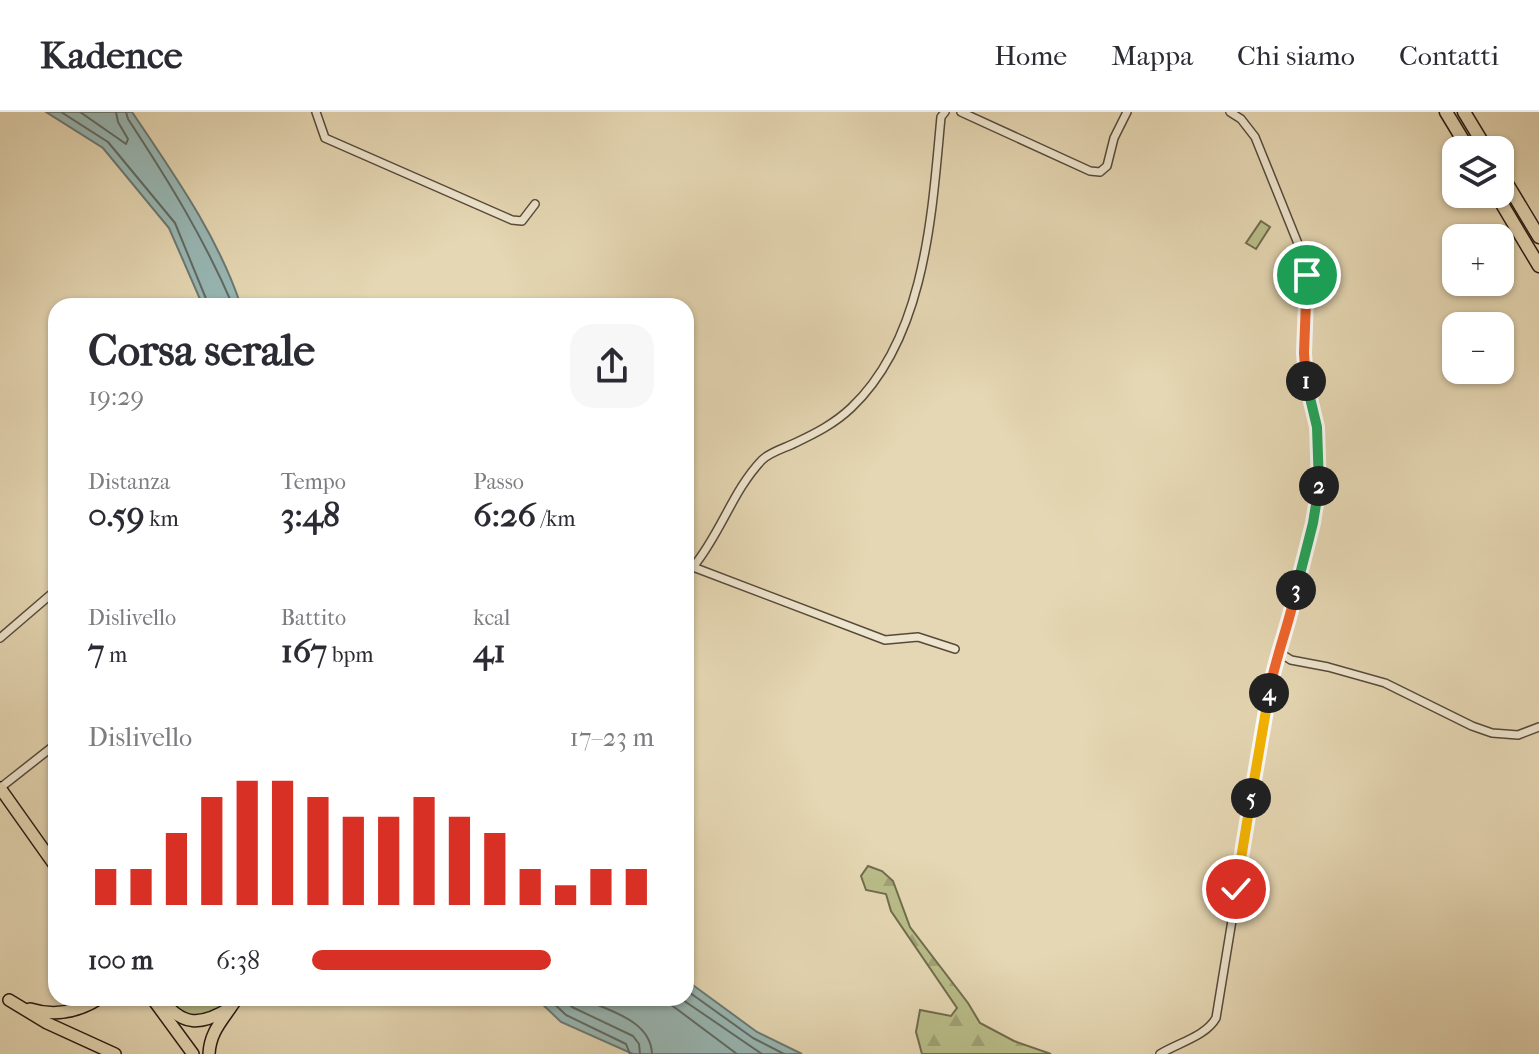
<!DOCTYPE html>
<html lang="it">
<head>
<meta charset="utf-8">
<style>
	body { margin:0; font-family:"IM FELL French Canon",serif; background:#f7f7f7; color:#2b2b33; height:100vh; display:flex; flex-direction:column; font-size:30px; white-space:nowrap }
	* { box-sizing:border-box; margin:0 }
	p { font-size:26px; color:#7c7c81 }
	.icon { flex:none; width:44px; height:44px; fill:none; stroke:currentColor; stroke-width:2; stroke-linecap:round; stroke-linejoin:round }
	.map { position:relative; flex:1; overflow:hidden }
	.side { position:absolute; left:48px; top:186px; width:646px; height:708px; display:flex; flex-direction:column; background:#fff; border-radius:24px; box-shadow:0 2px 6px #0004 }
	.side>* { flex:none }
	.buttons { position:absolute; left:1442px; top:24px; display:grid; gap:16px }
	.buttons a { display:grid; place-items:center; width:72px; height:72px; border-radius:16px; background:#fff; box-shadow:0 2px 6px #0004; font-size:40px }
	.pin { position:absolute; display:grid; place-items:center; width:68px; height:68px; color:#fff; margin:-34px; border:4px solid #fff; border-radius:50%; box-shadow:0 2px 8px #0007 }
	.km { position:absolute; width:40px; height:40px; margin:-20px; border-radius:50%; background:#222; color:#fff; font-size:22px; line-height:40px; text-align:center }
	.round { display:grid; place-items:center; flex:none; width:84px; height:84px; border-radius:24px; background:#f7f7f7 }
	.headline { display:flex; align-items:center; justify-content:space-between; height:136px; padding:0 40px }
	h1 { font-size:44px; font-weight:700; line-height:60px }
	.metrics { display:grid; grid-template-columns:repeat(3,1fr); gap:12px; height:136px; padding:8px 40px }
	.metrics div { display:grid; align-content:center }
	.metrics b { font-size:34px; font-weight:700 }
	.metrics small { font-size:22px; font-weight:400 }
	.metrics p { font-size:22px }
	.chart { height:224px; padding:16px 40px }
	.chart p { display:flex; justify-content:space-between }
	.chart svg { width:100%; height:144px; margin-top:8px; stroke:#d93025; stroke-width:6 }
	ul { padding:0 40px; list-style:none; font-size:26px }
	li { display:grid; grid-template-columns:128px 96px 1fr; align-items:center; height:60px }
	li i { height:20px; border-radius:10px; background:#d93025 }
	header { display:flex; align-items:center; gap:48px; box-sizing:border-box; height:112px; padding:0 40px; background:#fff; border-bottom:2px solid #e1e1e2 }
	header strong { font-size:38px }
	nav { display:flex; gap:44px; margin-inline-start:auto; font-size:28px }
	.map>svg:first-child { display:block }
	.green { fill:#b9bd89; stroke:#706c4e; stroke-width:2 }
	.forest { fill:url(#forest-firs); stroke:#706c4e; stroke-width:2 }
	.water { fill:#98b8b5; stroke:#6a7974; stroke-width:2 }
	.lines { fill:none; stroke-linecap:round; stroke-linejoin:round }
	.shore { stroke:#5f6a64; stroke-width:2 }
	.minor-casing { stroke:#564a3b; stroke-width:10 }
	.primary-casing { stroke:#261b13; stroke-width:14 }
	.motorway-casing { stroke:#261b13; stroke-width:15 }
	.minor { stroke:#eee5ce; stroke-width:7 }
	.primary { stroke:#e5d7b3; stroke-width:11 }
	.motorway { stroke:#e5d7b3; stroke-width:12 }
	.split-1-casing { stroke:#fff; stroke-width:16 }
	.split-2-casing { stroke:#fff; stroke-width:16 }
	.split-3-casing { stroke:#fff; stroke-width:16 }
	.split-4-casing { stroke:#fff; stroke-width:16 }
	.split-5-casing { stroke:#fff; stroke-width:16 }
	.split-6-casing { stroke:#fff; stroke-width:16 }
	.split-1 { stroke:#f0652b; stroke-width:10 }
	.split-2 { stroke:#22a559; stroke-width:10 }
	.split-3 { stroke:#22a559; stroke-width:10 }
	.split-4 { stroke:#f0652b; stroke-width:10 }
	.split-5 { stroke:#f5b400; stroke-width:10 }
	.split-6 { stroke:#f5b400; stroke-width:10 }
</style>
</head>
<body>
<header>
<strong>Kadence</strong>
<nav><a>Home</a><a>Mappa</a><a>Chi siamo</a><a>Contatti</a></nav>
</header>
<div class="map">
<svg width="1539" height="942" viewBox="0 0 1539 942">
	<defs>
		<pattern id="forest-firs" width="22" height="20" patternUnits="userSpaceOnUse" patternTransform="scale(2)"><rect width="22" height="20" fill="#b9bd89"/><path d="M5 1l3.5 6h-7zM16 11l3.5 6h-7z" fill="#9fa275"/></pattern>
	</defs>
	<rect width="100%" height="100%" fill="#e5d7b3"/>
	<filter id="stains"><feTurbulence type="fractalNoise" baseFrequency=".0025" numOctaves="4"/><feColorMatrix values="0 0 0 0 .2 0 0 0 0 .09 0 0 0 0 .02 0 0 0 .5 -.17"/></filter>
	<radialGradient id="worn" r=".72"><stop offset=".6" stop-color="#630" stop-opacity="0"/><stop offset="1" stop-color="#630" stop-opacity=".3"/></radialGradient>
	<!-- green -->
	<g class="green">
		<path d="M 1261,109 L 1270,115 L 1256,137 L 1246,131 Z"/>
		<path d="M 166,886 L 231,886 C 215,911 183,909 166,886 Z"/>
	</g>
	<!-- forest -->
	<path class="forest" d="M 868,754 L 882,759 L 893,769 L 910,815 L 968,891 L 980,911 L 1014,929 L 1051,942 L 922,942 L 916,920 L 920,898 L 951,904 L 957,896 L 891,799 L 886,782 L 866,778 L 861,764 Z"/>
	<!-- water -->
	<g class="water">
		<path d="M 46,0 L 132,0 C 173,61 218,124 241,194 L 203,194 L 169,116 L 103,36 Z"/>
		<path d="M 686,868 L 757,920 L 802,942 L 633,942 L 561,910 L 536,886 L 686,886 Z"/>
	</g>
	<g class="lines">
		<!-- shore -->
		<g class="shore">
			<path d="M 61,0 L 108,30 L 175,111 L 209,194"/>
			<path d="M 80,0 L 126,32 L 128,27 L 118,10 L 116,0"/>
			<path d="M 126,0 L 128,7 C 168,68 204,126 233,194"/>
			<path d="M 686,878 L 753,926 L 784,942"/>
			<path d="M 548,886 L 566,903 L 626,932 L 630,942"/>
			<path d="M 562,886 L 572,895 L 633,924 L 639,932 L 640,942"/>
			<path d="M 581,886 C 607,898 651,908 652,942"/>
			<path d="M 662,886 L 737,942"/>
			<path d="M 680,886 L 762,942"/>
		</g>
		<defs>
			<g id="minor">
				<path d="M 316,0 L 325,26 L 512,108 L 522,109 L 535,92"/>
				<path d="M 945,0 L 941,5 C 932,100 926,225 851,296 C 834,312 816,321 795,331 C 785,336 770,340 762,348 C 733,378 720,423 693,455 L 885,528 L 918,525 L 955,537"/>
				<path d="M 961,0 L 1090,59 L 1100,60 L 1107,54 L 1114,26 L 1127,0"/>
				<path d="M 0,526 L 56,478"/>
				<path d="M 1280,541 L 1291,548 L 1328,555 L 1385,571 L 1472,614 L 1492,621 L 1518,623 L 1539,615"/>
				<path d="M 0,676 L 56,632"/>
				<path d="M 1160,942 C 1178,931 1206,924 1216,906 L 1274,552 L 1280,541 L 1313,411 L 1320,365 L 1317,315 L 1305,263 L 1307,163 L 1303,144 L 1255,25 L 1241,7 L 1230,0"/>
			</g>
			<g id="primary">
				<path d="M 0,676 L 56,755"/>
				<path d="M 152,886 L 193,942"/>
				<path d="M 161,886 C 182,915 201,914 230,896"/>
				<path d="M 9,888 L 47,911 L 115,942"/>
				<path d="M 30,897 C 55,905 78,900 100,886"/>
				<path d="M 209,942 C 210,918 225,906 237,886"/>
			</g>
			<g id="motorway">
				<path d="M 1446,0 L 1469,38"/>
				<path d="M 1464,0 L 1487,38"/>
				<path d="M 1500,60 L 1539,125"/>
				<path d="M 1496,82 L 1539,154"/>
			</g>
		</defs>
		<!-- minor casing -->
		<use href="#minor" class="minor-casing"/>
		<!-- primary casing -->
		<use href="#primary" class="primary-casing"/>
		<!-- motorway casing -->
		<use href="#motorway" class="motorway-casing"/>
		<!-- minor -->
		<use href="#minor" class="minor"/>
		<!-- primary -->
		<use href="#primary" class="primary"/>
		<!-- motorway -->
		<use href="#motorway" class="motorway"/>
	</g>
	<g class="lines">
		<defs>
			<path id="split-1" d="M 1306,269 L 1304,241 L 1307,163"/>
			<path id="split-2" d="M 1306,269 L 1317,315 L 1319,374"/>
			<path id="split-3" d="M 1296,478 L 1313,411 L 1319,374"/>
			<path id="split-4" d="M 1269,581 C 1275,546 1289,513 1296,478"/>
			<path id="split-5" d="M 1251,686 L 1269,581"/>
			<path id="split-6" d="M 1236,777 L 1251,686"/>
		</defs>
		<!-- split-1 casing -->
		<use href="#split-1" class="split-1-casing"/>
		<!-- split-2 casing -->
		<use href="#split-2" class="split-2-casing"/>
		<!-- split-3 casing -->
		<use href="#split-3" class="split-3-casing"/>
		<!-- split-4 casing -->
		<use href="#split-4" class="split-4-casing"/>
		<!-- split-5 casing -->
		<use href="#split-5" class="split-5-casing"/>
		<!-- split-6 casing -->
		<use href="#split-6" class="split-6-casing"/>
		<!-- split-1 -->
		<use href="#split-1" class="split-1"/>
		<!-- split-2 -->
		<use href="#split-2" class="split-2"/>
		<!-- split-3 -->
		<use href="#split-3" class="split-3"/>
		<!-- split-4 -->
		<use href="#split-4" class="split-4"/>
		<!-- split-5 -->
		<use href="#split-5" class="split-5"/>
		<!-- split-6 -->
		<use href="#split-6" class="split-6"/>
	</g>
	<rect width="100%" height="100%" filter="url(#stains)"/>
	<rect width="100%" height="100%" fill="url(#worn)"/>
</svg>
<div class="buttons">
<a><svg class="icon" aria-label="layers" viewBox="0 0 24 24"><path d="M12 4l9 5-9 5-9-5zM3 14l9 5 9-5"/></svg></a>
<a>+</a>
<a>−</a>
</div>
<div class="pin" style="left:1307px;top:163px;background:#1e9e55"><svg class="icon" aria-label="arrive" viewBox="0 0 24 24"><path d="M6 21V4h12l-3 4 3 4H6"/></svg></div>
<div class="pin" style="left:1236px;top:777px;background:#d93025"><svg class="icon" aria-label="check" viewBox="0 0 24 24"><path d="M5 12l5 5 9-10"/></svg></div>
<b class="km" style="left:1306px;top:269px">1</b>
<b class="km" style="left:1319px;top:374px">2</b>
<b class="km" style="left:1296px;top:478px">3</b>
<b class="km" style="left:1269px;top:581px">4</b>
<b class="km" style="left:1251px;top:686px">5</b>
<section class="side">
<div class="headline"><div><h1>Corsa serale</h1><p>19:29</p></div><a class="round"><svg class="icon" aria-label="share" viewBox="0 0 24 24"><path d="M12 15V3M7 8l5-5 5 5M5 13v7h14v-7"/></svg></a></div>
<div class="metrics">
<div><p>Distanza</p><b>0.59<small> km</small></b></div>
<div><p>Tempo</p><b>3:48</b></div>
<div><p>Passo</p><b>6:26<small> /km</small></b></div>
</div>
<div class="metrics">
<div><p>Dislivello</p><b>7<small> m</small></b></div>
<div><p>Battito</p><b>167<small> bpm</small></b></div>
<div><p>kcal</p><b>41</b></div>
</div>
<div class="chart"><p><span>Dislivello</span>17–23 m</p>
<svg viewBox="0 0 160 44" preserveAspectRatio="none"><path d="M5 44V33M15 44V33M25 44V22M35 44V11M45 44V6M55 44V6M65 44V11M75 44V17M85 44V17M95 44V11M105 44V17M115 44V22M125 44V33M135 44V38M145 44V33M155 44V33"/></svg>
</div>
<ul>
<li><b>100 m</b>6:38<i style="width:70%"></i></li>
</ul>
</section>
</div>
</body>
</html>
